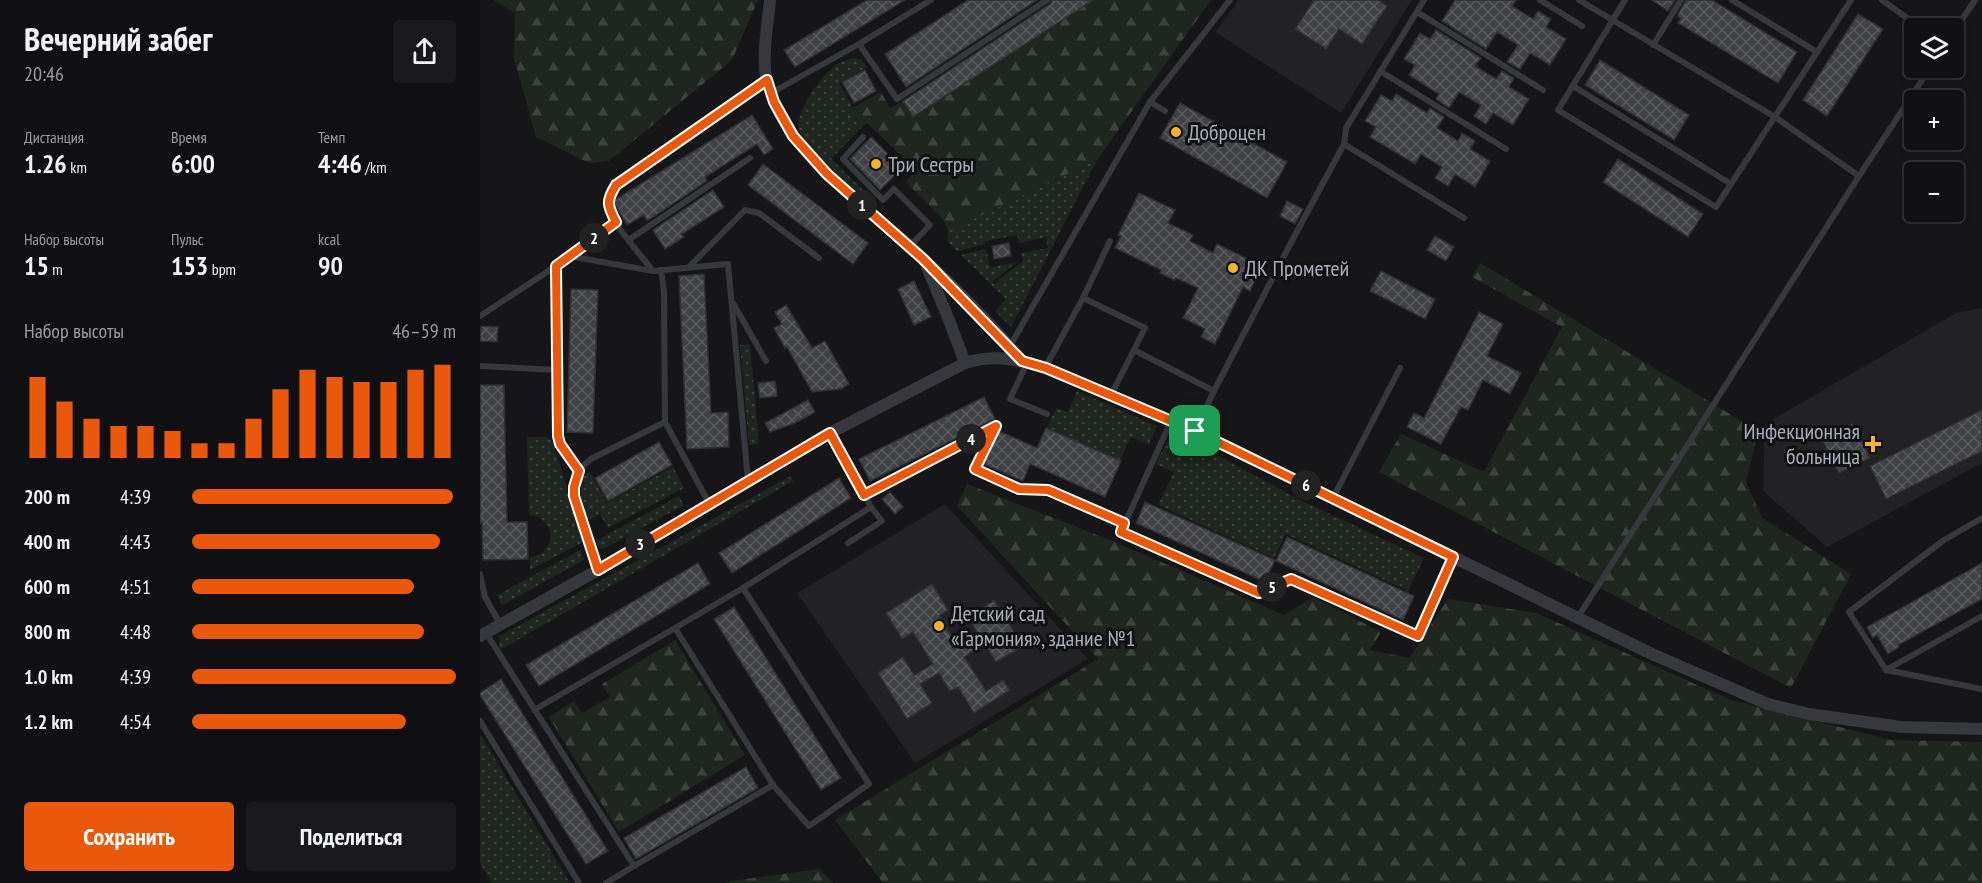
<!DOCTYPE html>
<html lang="ru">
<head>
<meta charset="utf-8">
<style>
	body { margin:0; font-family:"PT Sans Narrow",sans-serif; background:#19191b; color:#f1f3f6; height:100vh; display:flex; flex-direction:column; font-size:22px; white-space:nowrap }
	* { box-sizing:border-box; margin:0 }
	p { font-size:20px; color:#9c9d9f }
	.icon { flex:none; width:33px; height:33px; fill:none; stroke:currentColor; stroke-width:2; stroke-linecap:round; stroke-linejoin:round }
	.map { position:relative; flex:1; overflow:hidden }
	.sheet { display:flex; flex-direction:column; background:#101012; width:480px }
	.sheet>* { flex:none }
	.fabs { position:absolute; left:1424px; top:18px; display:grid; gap:12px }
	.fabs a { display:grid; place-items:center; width:60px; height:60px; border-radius:6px; background:#101012; box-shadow:0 3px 9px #0003,0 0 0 2px #303032; font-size:30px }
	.pin { position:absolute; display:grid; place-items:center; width:51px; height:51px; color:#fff; margin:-26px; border-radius:12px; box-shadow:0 3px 9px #0006 }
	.km { position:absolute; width:30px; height:30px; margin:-15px; border-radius:50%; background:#222; color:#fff; font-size:16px; line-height:30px; text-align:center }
	.round { display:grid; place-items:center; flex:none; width:63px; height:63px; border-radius:6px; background:#19191b }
	.head { display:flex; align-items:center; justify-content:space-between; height:102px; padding:0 24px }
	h1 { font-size:33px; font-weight:600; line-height:45px }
	.stats { display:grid; grid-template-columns:repeat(3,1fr); gap:9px; height:102px; padding:6px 24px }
	.stats div { display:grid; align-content:center }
	.stats b { font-size:26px; font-weight:600 }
	.stats small { font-size:16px; font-weight:400 }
	.stats p { font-size:16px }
	.chart { height:168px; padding:12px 24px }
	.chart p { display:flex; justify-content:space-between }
	.chart svg { width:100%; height:108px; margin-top:6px; stroke:#ea580c; stroke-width:6 }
	.cta { display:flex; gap:12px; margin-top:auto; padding:12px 24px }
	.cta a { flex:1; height:69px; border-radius:6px; background:#ea580c; color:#fff; font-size:24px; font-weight:600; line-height:69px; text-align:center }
	.cta a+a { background:#19191b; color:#f1f3f6 }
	ul { padding:0 24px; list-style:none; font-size:20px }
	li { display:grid; grid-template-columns:96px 72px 1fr; align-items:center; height:45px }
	li i { height:15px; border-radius:8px; background:#ea580c }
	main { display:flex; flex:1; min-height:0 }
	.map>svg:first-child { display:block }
	.built { fill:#222225 }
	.grass { fill:url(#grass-dots) }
	.forest { fill:url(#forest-firs) }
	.building { fill:url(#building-cross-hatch); stroke:#303034; stroke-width:1.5 }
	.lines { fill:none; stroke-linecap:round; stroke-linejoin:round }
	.lane { stroke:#37383d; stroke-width:6 }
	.street { stroke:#37383d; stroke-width:12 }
	.route-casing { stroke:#fff; stroke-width:12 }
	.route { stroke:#ea580c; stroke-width:8 }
	.poi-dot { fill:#f2b134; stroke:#111113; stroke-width:2 }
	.labels { text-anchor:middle; stroke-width:6; stroke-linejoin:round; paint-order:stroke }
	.poi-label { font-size:22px; fill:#a8adb8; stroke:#111113; text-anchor:start }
</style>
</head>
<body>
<main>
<section class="sheet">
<div class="head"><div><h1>Вечерний забег</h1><p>20:46</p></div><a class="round"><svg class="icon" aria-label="share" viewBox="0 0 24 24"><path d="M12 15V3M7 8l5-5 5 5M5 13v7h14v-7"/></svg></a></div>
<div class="stats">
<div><p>Дистанция</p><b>1.26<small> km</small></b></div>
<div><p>Время</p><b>6:00</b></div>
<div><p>Темп</p><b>4:46<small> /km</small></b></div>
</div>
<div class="stats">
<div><p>Набор высоты</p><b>15<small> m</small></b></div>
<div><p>Пульс</p><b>153<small> bpm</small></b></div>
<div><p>kcal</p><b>90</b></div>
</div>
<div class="chart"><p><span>Набор высоты</span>46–59 m</p>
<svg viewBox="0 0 160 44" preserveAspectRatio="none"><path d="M5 44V11M15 44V21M25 44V28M35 44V31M45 44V31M55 44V33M65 44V38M75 44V38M85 44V28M95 44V16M105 44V8M115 44V11M125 44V13M135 44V13M145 44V8M155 44V6"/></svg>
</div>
<ul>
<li><b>200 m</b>4:39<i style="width:99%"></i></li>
<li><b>400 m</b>4:43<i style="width:94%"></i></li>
<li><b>600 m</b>4:51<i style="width:84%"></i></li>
<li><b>800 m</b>4:48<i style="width:88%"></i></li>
<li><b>1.0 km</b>4:39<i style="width:100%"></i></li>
<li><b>1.2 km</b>4:54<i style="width:81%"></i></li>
</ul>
<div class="cta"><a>Сохранить</a><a>Поделиться</a></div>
</section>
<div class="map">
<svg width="1502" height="883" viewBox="0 0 1502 883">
	<defs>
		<pattern id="grass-dots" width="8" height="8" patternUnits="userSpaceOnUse" patternTransform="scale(1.5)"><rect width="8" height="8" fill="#1e261f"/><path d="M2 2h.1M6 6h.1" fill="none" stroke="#3c433d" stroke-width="1.8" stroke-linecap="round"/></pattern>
		<pattern id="forest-firs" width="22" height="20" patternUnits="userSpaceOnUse" patternTransform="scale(1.5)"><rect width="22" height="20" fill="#1e261f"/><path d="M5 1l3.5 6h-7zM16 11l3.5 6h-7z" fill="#3c433d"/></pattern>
		<pattern id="building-cross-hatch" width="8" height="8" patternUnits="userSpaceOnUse" patternTransform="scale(1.5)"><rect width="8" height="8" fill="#404145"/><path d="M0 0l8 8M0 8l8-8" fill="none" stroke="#595a5e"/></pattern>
	</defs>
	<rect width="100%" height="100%" fill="#161618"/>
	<!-- built -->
	<g class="built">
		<path d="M 759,0 L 932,0 L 861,113 L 735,32 Z"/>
		<path d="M 1502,308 L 1502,463 L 1347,547 L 1283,491 L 1285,424 L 1476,313 Z"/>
		<path d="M 465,504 L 608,659 L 435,763 L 317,593 Z"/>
	</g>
	<!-- grass -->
	<g class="grass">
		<path d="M 375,58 L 381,60 L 387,67 L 359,83 L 373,108 L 369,110 L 383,126 L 351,159 L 388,195 L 384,199 C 368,184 320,148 318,126 C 317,117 331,92 338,84 C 347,72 359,59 375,58 Z"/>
		<path d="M 617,160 L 531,327 L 515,311 L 526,299 L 481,255 L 506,249 L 510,267 L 537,262 L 512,282 L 514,284 L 543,261 L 541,253 L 568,248 L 566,237 L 539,243 L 537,235 L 505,241 L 505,244 L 477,251 L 467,241 L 468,231 Z"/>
		<path d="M 270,344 L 279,444 L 269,445 L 260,345 Z"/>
		<path d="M 597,391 L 677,426 L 669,445 L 651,437 L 640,460 L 567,428 L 576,408 L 588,412 Z"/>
		<path d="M 694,435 L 702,436 L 820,500 L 944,558 L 928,591 L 806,534 L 794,558 L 678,505 L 694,472 L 676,464 L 686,443 Z"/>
		<path d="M 47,437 L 66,437 L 73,442 L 103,542 L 50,570 L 50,557 C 78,553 77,518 49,515 Z"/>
		<path d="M 193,467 L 204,488 L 128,528 L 120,514 L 108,520 L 99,504 L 103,476 L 110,472 L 127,503 Z"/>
		<path d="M 311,476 L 313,481 L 20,650 L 18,637 Z"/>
		<path d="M 199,496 L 204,505 L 123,549 L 119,548 L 115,541 Z"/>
		<path d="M 100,550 L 104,560 L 22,605 L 17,595 Z"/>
		<path d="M 0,734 L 90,883 L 12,883 L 0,863 Z"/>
	</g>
	<!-- forest -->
	<g class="forest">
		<path d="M 13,0 L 278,0 L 252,60 L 129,161 L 109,163 L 56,137 L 34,58 L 35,13 Z"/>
		<path d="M 613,0 L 731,0 L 617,160 L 468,231 L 463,219 L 426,182 L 436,170 L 387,123 L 383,126 L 369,110 L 401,92 L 410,108 L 423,101 L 434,117 Z"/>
		<path d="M 1000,263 L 1278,431 L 1266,482 L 1282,518 L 1371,574 L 1311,688 L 899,472 L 921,434 L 1004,472 L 1082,327 L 992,277 Z"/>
		<path d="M 487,484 L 630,540 L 804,615 L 833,597 L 901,632 L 890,650 L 929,658 L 968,599 L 1056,613 L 1251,700 L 1411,740 L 1502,742 L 1502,883 L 403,883 L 355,820 L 618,659 L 477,506 Z"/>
		<path d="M 195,640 L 265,755 L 139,832 L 69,717 L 94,701 L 102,713 L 130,697 L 122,684 Z"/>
		<path d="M 340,869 L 353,883 L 247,883 L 251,881 Z"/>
	</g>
	<!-- building -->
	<g class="building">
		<path d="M 387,0 L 425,0 L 315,67 L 304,50 Z"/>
		<path d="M 488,0 L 557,0 L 426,87 L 405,54 Z"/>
		<path d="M 572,0 L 613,0 L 433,117 L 423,101 L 570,4 Z"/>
		<path d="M 834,0 L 898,0 L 907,6 L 882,44 L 859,29 L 846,49 L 815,29 Z"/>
		<path d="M 975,0 L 1036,0 L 1032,6 L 1053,19 L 1058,11 L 1071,19 L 1066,27 L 1086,39 L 1070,65 L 1050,53 L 1040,69 L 1027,62 L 1038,45 L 1017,32 L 1006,49 L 962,21 Z"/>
		<path d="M 1172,0 L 1195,0 L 1188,11 Z"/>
		<path d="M 1206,0 L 1232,0 L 1317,52 L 1298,83 L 1198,23 L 1201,18 L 1197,16 Z"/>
		<path d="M 1378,14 L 1403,29 L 1347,116 L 1323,100 Z"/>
		<path d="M 956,30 L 1001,58 L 995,66 L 1016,79 L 1022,71 L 1034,78 L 1029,87 L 1049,99 L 1033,125 L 1013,113 L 1006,124 L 994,116 L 1001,105 L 979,92 L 969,108 L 956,99 L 959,94 L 929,75 L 935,65 L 924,59 L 940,33 L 950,39 Z"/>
		<path d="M 1120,60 L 1209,115 L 1194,140 L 1105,85 Z"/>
		<path d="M 385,70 L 396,91 L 374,103 L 362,82 Z"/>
		<path d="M 916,94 L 947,113 L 950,108 L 964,117 L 957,128 L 978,141 L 982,133 L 995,141 L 990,149 L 1010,161 L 995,187 L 975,174 L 968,186 L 955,178 L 962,167 L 941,154 L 935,164 L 890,137 L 896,127 L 885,121 L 901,95 L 912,101 Z"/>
		<path d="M 700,103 L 807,162 L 787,198 L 680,138 Z"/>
		<path d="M 272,115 L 293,149 L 284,155 L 277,144 L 225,177 L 227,181 L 167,221 L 164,215 L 147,225 L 133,201 Z"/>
		<path d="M 391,137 L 422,168 L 400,190 L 370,159 Z"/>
		<path d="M 1138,159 L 1223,214 L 1208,237 L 1123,182 Z"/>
		<path d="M 283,164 L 388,243 L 373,264 L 268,185 Z"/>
		<path d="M 233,190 L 244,207 L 202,234 L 204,237 L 185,249 L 173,230 Z"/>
		<path d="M 659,193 L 695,210 L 688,223 L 713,235 L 710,241 L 733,253 L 737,244 L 782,266 L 770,291 L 763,287 L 735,344 L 721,337 L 725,329 L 703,318 L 718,288 L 696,278 L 694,280 L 680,273 L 681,270 L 635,248 L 641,236 L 638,235 Z"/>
		<path d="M 807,201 L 823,209 L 815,224 L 800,216 Z"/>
		<path d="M 955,236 L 974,247 L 966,261 L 947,250 Z"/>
		<path d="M 529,243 L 531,256 L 514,259 L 512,246 Z"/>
		<path d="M 901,271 L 955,299 L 945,319 L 890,291 Z"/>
		<path d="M 224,274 L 231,413 L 248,412 L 249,447 L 207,449 L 199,276 Z"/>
		<path d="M 434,281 L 451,317 L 434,325 L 418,289 Z"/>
		<path d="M 91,289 L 118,290 L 113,433 L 87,432 Z"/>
		<path d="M 306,305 L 332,348 L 345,341 L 369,384 L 361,389 L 332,392 L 307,347 L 305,348 L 294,328 L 302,324 L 295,312 Z"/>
		<path d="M 999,312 L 1023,324 L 1007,356 L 1041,373 L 1030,394 L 1003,380 L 988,410 L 981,407 L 961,444 L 927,427 L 934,413 L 944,418 Z"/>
		<path d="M 1,326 L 18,327 L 17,342 L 0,341 Z"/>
		<path d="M 295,381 L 297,396 L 280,398 L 278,383 Z"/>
		<path d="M 0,385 L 24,385 L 27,522 L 47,522 L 48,559 L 3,560 L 2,523 L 0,523 Z"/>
		<path d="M 504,397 L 515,419 L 390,481 L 379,459 Z"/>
		<path d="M 328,400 L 335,412 L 315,423 L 290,432 L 285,423 Z"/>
		<path d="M 1502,410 L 1502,451 L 1406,499 L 1390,466 Z"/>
		<path d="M 1372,424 L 1390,458 L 1359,473 L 1342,439 Z"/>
		<path d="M 566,428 L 641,461 L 625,497 L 550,464 L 543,481 L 504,464 L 519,431 L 557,448 Z"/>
		<path d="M 179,442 L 192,465 L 128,501 L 115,478 Z"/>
		<path d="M 359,478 L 371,498 L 252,573 L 239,553 Z"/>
		<path d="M 410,492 L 423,507 L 415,514 L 402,499 Z"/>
		<path d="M 665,502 L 795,560 L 785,582 L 656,523 Z"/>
		<path d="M 807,537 L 934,596 L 923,620 L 796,561 Z"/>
		<path d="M 218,563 L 230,584 L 59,686 L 46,665 Z"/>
		<path d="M 1502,563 L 1502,599 L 1418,645 L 1419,647 L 1408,654 L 1397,635 L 1393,638 L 1387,627 Z"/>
		<path d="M 452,584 L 468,610 L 459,616 L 478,648 L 499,635 L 488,617 L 514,600 L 543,646 L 516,662 L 505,644 L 484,657 L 506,691 L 523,680 L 530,690 L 494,713 L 478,687 L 470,691 L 459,673 L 440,684 L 452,703 L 427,719 L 398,673 L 423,657 L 434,675 L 453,664 L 433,632 L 422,639 L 406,613 Z"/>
		<path d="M 254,607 L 361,778 L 341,790 L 234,619 Z"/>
		<path d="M 21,679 L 128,851 L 106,864 L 0,695 L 0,693 Z"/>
		<path d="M 266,767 L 278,788 L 156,859 L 144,838 Z"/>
	</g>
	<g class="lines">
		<!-- lane -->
		<g class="lane">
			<path d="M 1060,0 L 1102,26"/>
			<path d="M 1099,0 L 1295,117 L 1379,176"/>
			<path d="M 1145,0 L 1078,110 L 1236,207 L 1371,0"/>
			<path d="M 1252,0 L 1337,52"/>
			<path d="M 1402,0 L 1441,28"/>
			<path d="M 937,12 L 1063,90"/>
			<path d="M 1473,33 L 1495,0"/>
			<path d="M 379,44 L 417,99 L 567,0"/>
			<path d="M 1173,45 L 1201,0"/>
			<path d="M 900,71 L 1026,149"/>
			<path d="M 1093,86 L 1251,184"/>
			<path d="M 291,93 L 379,44 L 451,0"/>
			<path d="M 670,102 L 750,0"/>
			<path d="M 383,137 L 363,159 L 403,200 L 414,189 L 450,225 L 430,246"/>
			<path d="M 864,144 L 984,218"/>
			<path d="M 150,239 L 270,158"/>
			<path d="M 89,256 L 173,271 L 248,264 L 268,480"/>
			<path d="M 76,266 L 78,436 L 80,444 L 99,471"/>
			<path d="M 209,267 L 265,210 L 279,213 L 339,258"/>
			<path d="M 181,270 L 184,291 L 185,422 L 229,503"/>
			<path d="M 173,271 C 162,256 132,224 128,207 C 126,199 132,191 136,185 L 286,81"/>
			<path d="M 603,298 L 630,241"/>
			<path d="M 253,303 L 286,361"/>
			<path d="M 0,316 L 76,266 L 136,222"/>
			<path d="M 530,346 L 670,102 L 685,111"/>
			<path d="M 547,363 L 530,399 L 567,414"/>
			<path d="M 0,366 L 77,370"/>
			<path d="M 565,368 L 603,298 L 665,328 L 654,350 L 734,391 L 715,431"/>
			<path d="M 734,391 L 814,237 L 864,144 L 866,128 L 944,0"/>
			<path d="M 631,395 L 654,350"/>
			<path d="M 691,421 L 641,532 L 779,593 L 811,579 L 938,636 L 973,557"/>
			<path d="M 516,426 L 495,469 L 539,489 L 568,490 L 644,523"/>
			<path d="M 385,495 L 514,427"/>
			<path d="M 853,498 L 920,368"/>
			<path d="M 1502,518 L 1464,540 L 1369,612 L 1406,670 L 1502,689"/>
			<path d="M 368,543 L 402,521 L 391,507"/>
			<path d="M 118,570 L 95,496 L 96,479 L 105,464 L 111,459 L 185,422"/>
			<path d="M 0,574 L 5,597 L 20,624"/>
			<path d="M 1098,617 L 1379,176 L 1450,68"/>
			<path d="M 195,628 L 263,588"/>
			<path d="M 6,633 L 154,866 L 293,785"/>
			<path d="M 1406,670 L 1502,616"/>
			<path d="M 54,710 L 195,628 L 293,785 L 329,826 L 389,784 L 263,588 L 391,507 L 351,433"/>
			<path d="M 0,721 L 99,883"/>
			<path d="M 126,883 L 154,866"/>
		</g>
		<!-- street -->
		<g class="street">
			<path d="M 290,0 C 288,24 281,58 287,81 C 307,155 378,199 431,247 C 469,282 509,321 542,361"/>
			<path d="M 447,267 L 469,320 L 485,363"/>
			<path d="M 0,636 L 118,570 L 350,433 L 485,363 C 515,354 536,359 565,368 L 715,431 L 1174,655 L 1288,704 L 1329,714 L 1421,727 L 1502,729"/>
		</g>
	</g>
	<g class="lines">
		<defs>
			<path id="route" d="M 287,80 L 294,102 L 313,136 L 347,174 L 443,259 L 542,361 L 566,368 L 715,431 L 973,557 L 938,636 L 811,579 L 779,593 L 641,532 L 644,523 L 568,490 L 539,489 L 495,469 L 516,426 L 384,495 L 350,433 L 118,570 L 94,496 L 94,487 L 99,471 L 80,444 L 78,436 L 76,266 L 136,222 C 127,205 126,201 136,185 Z"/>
		</defs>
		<!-- route casing -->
		<use href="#route" class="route-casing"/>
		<!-- route -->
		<use href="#route" class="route"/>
	</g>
	<!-- markers -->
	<g class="poi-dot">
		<circle cx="696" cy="132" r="6"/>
		<circle cx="396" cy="164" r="6"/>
		<circle cx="753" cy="268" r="6"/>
		<path d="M1390 435h6v6h6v6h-6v6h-6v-6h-6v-6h6z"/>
		<circle cx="459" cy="626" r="6"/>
	</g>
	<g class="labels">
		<!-- poi labels -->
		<g class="poi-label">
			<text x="708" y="140">Доброцен</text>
			<text x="408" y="172">Три Сестры</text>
			<text x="765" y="276">ДК Прометей</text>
			<text x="1380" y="439" text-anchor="end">Инфекционная<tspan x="1380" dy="25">больница</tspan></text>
			<text x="471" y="621">Детский сад<tspan x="471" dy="25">«Гармония», здание №1</tspan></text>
		</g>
	</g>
</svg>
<div class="fabs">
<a><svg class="icon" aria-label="layers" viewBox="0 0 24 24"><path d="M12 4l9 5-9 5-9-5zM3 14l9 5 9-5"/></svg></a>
<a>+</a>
<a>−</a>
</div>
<div class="pin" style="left:715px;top:431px;background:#1e9e55"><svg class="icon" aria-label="arrive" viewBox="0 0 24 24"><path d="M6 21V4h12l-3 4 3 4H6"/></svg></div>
<b class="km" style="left:382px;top:205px">1</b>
<b class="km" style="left:114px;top:238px">2</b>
<b class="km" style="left:160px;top:544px">3</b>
<b class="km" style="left:491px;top:439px">4</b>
<b class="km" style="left:792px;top:587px">5</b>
<b class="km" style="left:826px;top:485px">6</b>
</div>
</main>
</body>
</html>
